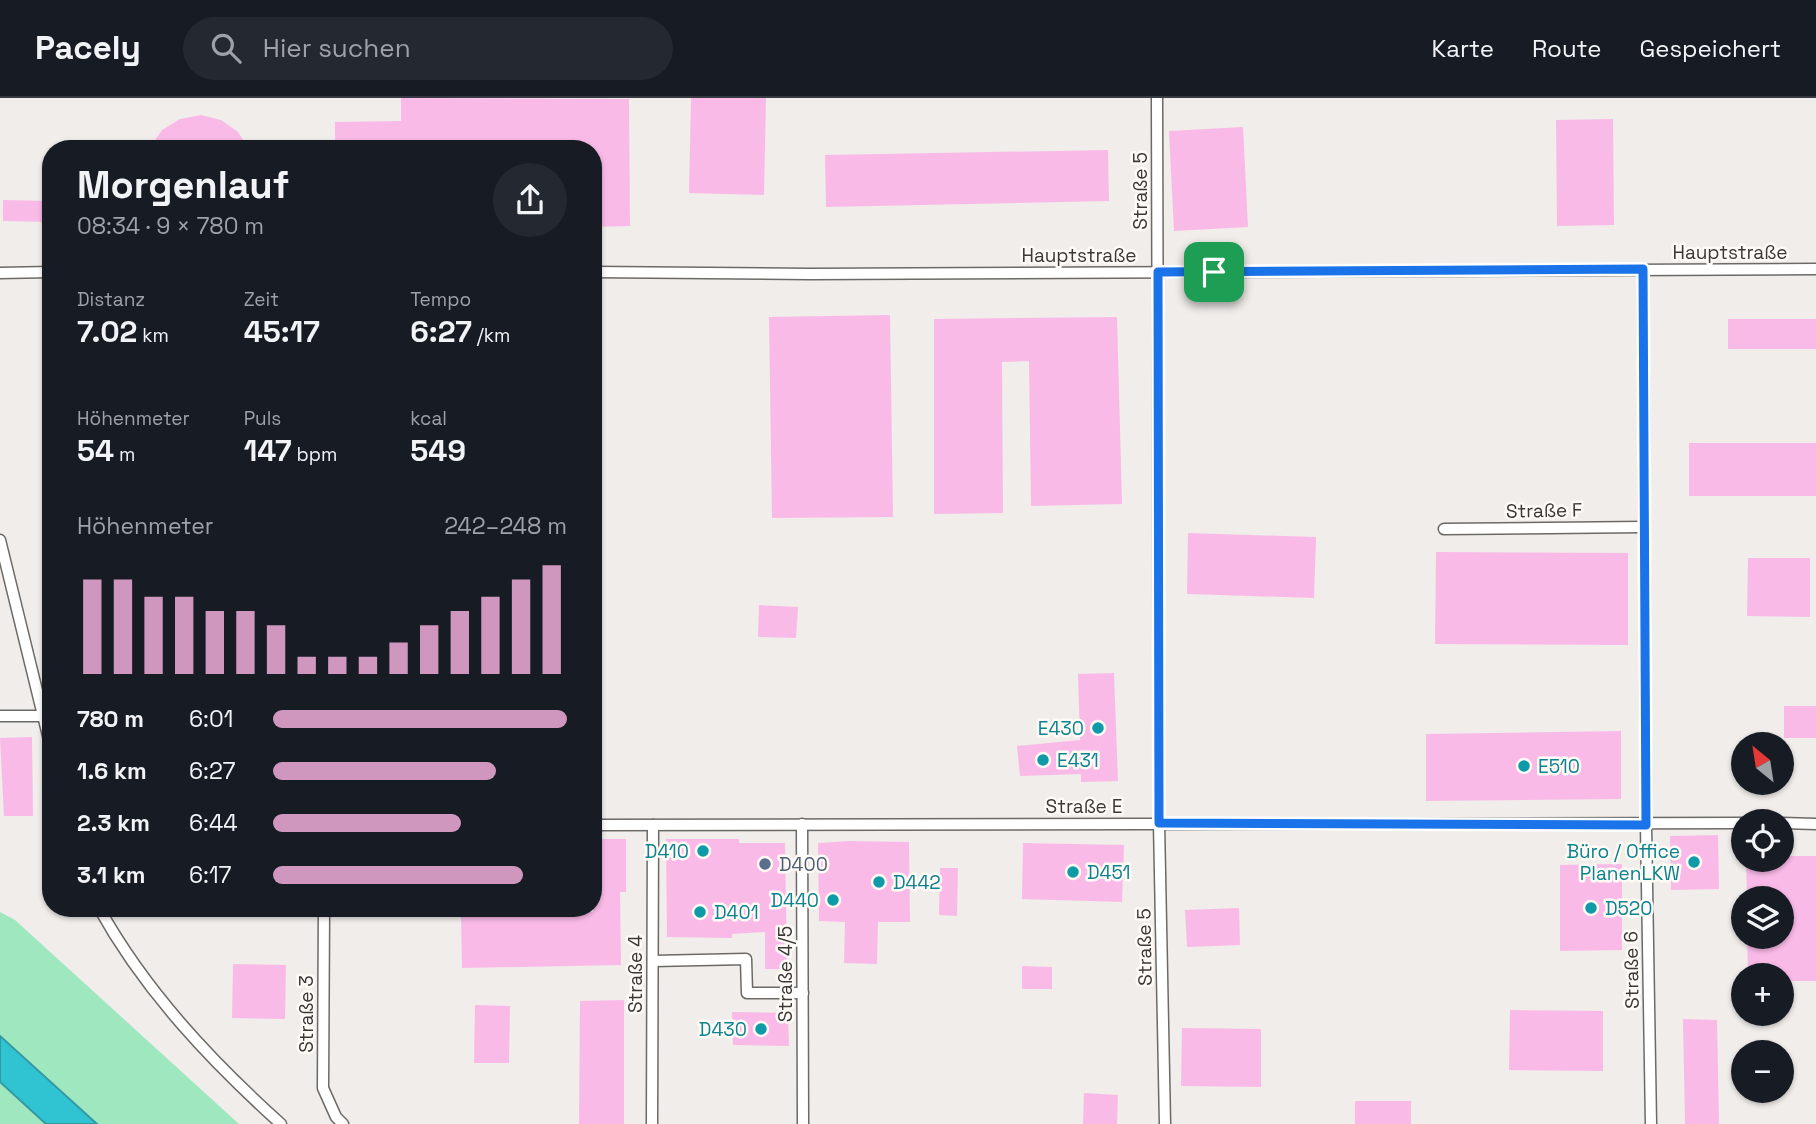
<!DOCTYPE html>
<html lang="de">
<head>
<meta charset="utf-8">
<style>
	body { margin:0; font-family:"Space Grotesk",sans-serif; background:#242831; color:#f1f3f6; height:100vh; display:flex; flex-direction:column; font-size:26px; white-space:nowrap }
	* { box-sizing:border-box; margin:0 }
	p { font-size:23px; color:#9ea1a6 }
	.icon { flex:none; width:38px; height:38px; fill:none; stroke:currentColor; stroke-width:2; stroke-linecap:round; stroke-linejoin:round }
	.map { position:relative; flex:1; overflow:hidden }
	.side { position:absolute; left:42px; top:42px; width:560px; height:777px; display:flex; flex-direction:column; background:#171b24; border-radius:28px; box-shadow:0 2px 5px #0004 }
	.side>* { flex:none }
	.needle { width:46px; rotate:330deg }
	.buttons { position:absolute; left:1731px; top:634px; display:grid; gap:14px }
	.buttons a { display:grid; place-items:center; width:63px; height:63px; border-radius:50%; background:#171b24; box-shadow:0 2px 5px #0004; font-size:35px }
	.pin { position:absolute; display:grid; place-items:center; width:60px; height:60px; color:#fff; margin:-30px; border-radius:14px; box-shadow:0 4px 10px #0006 }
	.round { display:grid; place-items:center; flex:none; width:74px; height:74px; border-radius:37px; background:#242831 }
	.summary { display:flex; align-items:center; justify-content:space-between; height:119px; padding:0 35px }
	h1 { font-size:38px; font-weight:600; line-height:52px }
	.figures { display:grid; grid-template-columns:repeat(3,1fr); gap:10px; height:119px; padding:7px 35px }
	.figures div { display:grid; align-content:center }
	.figures b { font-size:30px; font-weight:600 }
	.figures small { font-size:19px; font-weight:400 }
	.figures p { font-size:19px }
	.chart { height:196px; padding:14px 35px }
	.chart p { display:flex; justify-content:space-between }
	.chart svg { width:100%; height:126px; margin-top:7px; stroke:#cf97bd; stroke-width:6 }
	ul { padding:0 35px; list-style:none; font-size:23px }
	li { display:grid; grid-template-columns:112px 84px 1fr; align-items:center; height:52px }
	li i { height:18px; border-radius:9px; background:#cf97bd }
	header { display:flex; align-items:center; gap:42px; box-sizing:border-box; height:98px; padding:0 35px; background:#171b24; border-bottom:2px solid #363941 }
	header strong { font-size:33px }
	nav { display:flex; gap:38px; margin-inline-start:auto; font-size:24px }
	.search { width:490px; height:63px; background:#242831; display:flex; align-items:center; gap:18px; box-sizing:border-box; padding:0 24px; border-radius:38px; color:#9ea1a6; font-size:26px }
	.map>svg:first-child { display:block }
	.green { fill:#9ee7bf }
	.water { fill:#30c3d1; stroke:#339aa3; stroke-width:2 }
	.building { fill:#fabae8 }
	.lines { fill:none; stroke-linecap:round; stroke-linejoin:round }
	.lane-casing { stroke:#6c6a67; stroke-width:13 }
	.lane { stroke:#fff; stroke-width:10 }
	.route-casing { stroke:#fff; stroke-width:14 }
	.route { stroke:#1a73e8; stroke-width:9 }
	.culture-dot { fill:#0f9aa8; stroke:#fefbf7; stroke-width:2.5 }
	.service-dot { fill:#5c6f8a; stroke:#fefbf7; stroke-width:2.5 }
	.labels { text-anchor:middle; stroke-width:5; stroke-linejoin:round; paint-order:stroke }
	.street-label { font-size:19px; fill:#3a3938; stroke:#fefbf7 }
	.culture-label { font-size:19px; fill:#0d838f; stroke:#fefbf7; text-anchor:start }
	.service-label { font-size:19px; fill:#4e5e75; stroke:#fefbf7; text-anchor:start }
</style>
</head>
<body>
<header>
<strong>Pacely</strong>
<div class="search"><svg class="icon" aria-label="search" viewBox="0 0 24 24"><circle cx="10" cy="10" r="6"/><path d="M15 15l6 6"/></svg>Hier suchen</div>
<nav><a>Karte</a><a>Route</a><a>Gespeichert</a></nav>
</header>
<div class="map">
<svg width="1816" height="1026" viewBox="0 0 1816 1026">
	<rect width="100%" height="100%" fill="#f0edea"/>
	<!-- green -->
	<path class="green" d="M 0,814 L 15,822 L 239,1026 L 0,1026 Z"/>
	<!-- water -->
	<path class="water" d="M 0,938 L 97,1026 L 46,1026 L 0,984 Z"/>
	<!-- building -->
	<g class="building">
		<path d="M 401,0 L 629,1 L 630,128 L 593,129 L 593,51 L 335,51 L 335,24 L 401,23 Z"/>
		<path d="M 691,0 L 766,0 L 764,97 L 689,95 Z"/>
		<path d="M 201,17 L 221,22 L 238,34 L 249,51 L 149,51 L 162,32 L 180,21 Z"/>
		<path d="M 1613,21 L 1614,127 L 1557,128 L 1556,22 Z"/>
		<path d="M 1243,29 L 1248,129 L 1174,133 L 1169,33 Z"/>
		<path d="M 1108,52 L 1109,103 L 826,109 L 825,57 Z"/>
		<path d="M 3,102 L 51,103 L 51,124 L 3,123 Z"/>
		<path d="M 890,217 L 893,419 L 772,420 L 769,219 Z"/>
		<path d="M 1117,219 L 1122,406 L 1031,408 L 1029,263 L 1002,264 L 1003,415 L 934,416 L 934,221 Z"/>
		<rect x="1728" y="221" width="88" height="30"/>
		<rect x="1689" y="345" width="127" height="53"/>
		<path d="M 1188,435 L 1316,439 L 1314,500 L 1187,496 Z"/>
		<path d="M 1436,454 L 1628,455 L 1628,547 L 1435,546 Z"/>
		<path d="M 1748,460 L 1810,460 L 1810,519 L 1747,518 Z"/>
		<path d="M 759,507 L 798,509 L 796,540 L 758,539 Z"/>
		<path d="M 1114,575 L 1118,683 L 1081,684 L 1081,676 L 1020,678 L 1017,648 L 1080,642 L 1078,576 Z"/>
		<rect x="1784" y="608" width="32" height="32"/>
		<path d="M 1621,633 L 1621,701 L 1426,703 L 1426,636 Z"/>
		<path d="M 32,639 L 33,718 L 4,718 L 0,640 Z"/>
		<path d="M 1718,737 L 1719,791 L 1671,792 L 1670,738 Z"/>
		<path d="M 593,741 L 626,741 L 626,794 L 620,794 L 621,867 L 462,870 L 461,816 L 593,814 Z"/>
		<path d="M 666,741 L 739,741 L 739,745 L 785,745 L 787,871 L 765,871 L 765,834 L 732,836 L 732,840 L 667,839 Z"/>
		<path d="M 849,743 L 909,744 L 910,824 L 878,824 L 877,866 L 844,865 L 845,824 L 819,823 L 818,745 Z"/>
		<path d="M 1023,745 L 1124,747 L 1122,804 L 1022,801 Z"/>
		<path d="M 1782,758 L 1816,758 L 1816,883 L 1782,883 L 1782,877 L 1748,877 L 1747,838 L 1782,838 L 1782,800 L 1747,800 L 1746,761 L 1782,761 Z"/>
		<path d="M 1622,766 L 1622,852 L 1560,853 L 1560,767 Z"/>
		<path d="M 940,770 L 958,770 L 957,818 L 939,817 Z"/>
		<path d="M 1239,810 L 1240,847 L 1187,849 L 1185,812 Z"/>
		<path d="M 233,866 L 286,867 L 285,921 L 232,920 Z"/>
		<path d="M 1022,868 L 1052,869 L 1052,891 L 1022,891 Z"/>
		<path d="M 624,902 L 624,1026 L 579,1026 L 580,903 Z"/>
		<path d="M 475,907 L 510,908 L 509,965 L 474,965 Z"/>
		<path d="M 1510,912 L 1603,913 L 1603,973 L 1509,972 Z"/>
		<path d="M 732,914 L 788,915 L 789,948 L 733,947 Z"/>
		<path d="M 1683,921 L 1717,922 L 1719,1026 L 1685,1026 Z"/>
		<path d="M 1182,930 L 1261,931 L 1261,989 L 1181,988 Z"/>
		<path d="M 1084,995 L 1118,997 L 1117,1026 L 1083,1026 Z"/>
		<rect x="1355" y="1003" width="56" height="23"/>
	</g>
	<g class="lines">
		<defs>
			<g id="lane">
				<path d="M 1157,0 L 1159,725 L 1165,1026"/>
				<path d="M 1643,171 L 1646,727 L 1651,1026"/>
				<path d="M 593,174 L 810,176 L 1816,171"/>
				<path d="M 0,175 L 51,174"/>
				<path d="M 1444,431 L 1644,429"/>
				<path d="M 0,442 L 51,650"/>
				<path d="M 0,618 L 43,618"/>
				<path d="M 1782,725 L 1816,726"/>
				<path d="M 802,726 L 803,1026"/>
				<path d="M 593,727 L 1743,725"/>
				<path d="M 99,810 C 145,893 211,963 281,1026"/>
				<path d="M 324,810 L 323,990 L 336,1019 L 343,1026"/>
				<path d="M 653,863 L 746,861 L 747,895 L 803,895"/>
				<path d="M 652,1026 L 653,727"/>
			</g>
		</defs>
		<!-- lane casing -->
		<use href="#lane" class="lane-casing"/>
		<!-- lane -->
		<use href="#lane" class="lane"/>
	</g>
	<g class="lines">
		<defs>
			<path id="route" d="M 1643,171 L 1646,727 L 1159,725 L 1158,174 Z"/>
		</defs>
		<!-- route casing -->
		<use href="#route" class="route-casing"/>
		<!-- route -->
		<use href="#route" class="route"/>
	</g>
	<!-- markers -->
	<g class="culture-dot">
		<circle cx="1098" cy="630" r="7"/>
		<circle cx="1043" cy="662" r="7"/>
		<circle cx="1524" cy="668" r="7"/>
		<circle cx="703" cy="753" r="7"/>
		<circle cx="1694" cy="764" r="7"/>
		<circle cx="1073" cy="774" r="7"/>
		<circle cx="879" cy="784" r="7"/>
		<circle cx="833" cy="802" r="7"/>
		<circle cx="1591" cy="810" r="7"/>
		<circle cx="700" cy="814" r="7"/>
		<circle cx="761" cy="931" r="7"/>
	</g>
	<circle class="service-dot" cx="765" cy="766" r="7"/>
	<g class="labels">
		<!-- street labels -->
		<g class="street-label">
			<text transform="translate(1140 93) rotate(-90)" y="7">Straße 5</text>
			<text x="1730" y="161">Hauptstraße</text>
			<text x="1079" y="164">Hauptstraße</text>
			<text transform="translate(1544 412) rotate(-1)" y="7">Straße F</text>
			<text x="1084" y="715">Straße E</text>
			<text transform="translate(1144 849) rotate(-91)" y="7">Straße 5</text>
			<text transform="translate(1631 872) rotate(-91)" y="7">Straße 6</text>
			<text transform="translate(635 876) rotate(-90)" y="7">Straße 4</text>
			<text transform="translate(785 876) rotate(-90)" y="7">Straße 4/5</text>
			<text transform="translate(306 916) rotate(-90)" y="7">Straße 3</text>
		</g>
		<!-- culture labels -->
		<g class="culture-label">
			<text x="1084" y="637" text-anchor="end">E430</text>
			<text x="1057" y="669">E431</text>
			<text x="1538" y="675">E510</text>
			<text x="689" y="760" text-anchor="end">D410</text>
			<text x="1680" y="760" text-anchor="end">Büro / Office<tspan x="1680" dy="22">PlanenLKW</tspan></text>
			<text x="1087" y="781">D451</text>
			<text x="893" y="791">D442</text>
			<text x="819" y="809" text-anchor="end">D440</text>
			<text x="1605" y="817">D520</text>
			<text x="714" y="821">D401</text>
			<text x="747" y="938" text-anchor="end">D430</text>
		</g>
		<!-- service labels -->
		<g class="service-label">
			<text x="779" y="773">D400</text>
		</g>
	</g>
</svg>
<div class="buttons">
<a><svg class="needle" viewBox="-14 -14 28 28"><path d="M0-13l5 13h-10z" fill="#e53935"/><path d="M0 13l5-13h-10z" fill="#9ea1a6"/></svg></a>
<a><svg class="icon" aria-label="locate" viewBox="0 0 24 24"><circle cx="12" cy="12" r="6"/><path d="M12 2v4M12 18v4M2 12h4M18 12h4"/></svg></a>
<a><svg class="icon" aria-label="layers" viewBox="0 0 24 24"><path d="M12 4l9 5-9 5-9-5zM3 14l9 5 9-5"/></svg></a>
<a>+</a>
<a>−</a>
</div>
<div class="pin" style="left:1214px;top:174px;background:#1e9e55"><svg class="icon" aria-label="arrive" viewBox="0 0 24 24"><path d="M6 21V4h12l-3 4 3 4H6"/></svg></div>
<section class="side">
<div class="summary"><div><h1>Morgenlauf</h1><p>08:34 · 9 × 780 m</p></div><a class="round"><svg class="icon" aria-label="share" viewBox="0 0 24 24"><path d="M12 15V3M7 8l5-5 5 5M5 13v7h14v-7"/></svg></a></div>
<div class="figures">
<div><p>Distanz</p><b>7.02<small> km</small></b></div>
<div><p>Zeit</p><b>45:17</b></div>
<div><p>Tempo</p><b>6:27<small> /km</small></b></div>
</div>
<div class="figures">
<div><p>Höhenmeter</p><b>54<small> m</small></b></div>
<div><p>Puls</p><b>147<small> bpm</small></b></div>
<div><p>kcal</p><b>549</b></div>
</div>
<div class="chart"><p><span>Höhenmeter</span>242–248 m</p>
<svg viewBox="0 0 160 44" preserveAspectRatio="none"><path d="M5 44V11M15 44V11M25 44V17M35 44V17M45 44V22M55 44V22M65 44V27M75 44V38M85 44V38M95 44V38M105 44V33M115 44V27M125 44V22M135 44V17M145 44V11M155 44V6"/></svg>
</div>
<ul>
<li><b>780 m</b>6:01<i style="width:100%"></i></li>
<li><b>1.6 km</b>6:27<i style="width:76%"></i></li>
<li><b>2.3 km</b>6:44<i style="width:64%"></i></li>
<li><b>3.1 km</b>6:17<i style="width:85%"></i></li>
</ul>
</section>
</div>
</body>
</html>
